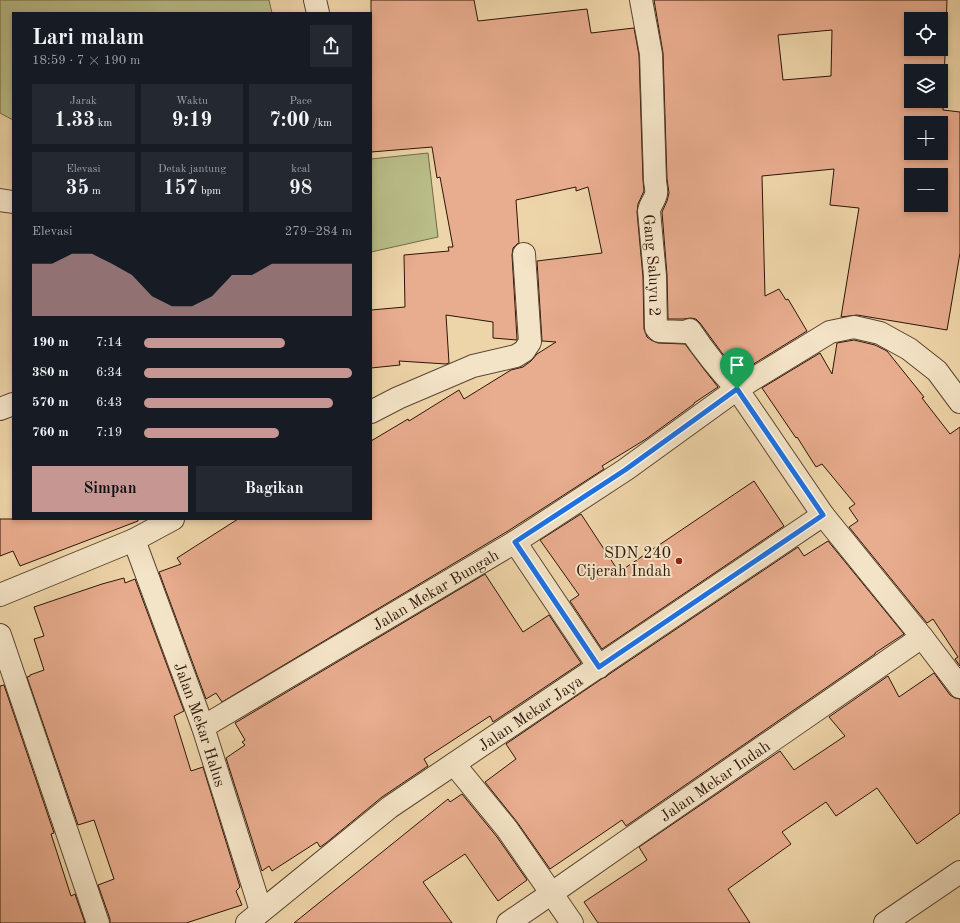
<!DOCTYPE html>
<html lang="id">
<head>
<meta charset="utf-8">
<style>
	body { margin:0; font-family:"Old Standard TT",serif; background:#242831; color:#f1f3f6; height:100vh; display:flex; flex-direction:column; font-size:15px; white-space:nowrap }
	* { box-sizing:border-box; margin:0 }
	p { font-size:13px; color:#9ea1a6 }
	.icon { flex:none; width:22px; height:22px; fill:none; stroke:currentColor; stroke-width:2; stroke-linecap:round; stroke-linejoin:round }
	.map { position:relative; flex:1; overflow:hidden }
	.sheet { position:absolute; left:12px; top:12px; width:360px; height:508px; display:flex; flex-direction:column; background:#171b24; border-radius:0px; box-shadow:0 2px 6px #0003 }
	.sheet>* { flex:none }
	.controls { position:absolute; left:904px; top:12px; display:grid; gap:8px }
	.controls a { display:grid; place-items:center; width:44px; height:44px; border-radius:0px; background:#171b24; box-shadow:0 2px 6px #0003; font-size:20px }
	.pin { position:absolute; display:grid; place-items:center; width:34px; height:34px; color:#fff; margin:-41px -17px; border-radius:50% 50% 50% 0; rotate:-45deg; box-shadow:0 0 4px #0007 }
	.pin .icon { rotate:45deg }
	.round { display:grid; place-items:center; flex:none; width:42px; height:42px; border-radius:0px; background:#242831 }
	.overview { display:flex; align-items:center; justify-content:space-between; height:68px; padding:0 20px }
	h1 { font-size:22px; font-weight:700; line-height:30px }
	.figures { display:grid; grid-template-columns:repeat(3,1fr); gap:6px; height:68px; padding:4px 20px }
	.figures div { display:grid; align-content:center; border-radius:0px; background:#242831; text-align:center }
	.figures b { font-size:20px; font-weight:700 }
	.figures small { font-size:11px; font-weight:400 }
	.figures p { font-size:11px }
	.chart { height:112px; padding:8px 20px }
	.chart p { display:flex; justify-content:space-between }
	.chart svg { width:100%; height:72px; margin-top:4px; fill:#c59692; opacity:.7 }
	.cta { display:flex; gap:8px; margin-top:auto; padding:8px 20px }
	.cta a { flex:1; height:46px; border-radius:0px; background:#c59692; color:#111; font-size:16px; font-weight:700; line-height:46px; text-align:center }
	.cta a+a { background:#242831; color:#f1f3f6 }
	ul { padding:0 20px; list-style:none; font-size:13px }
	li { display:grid; grid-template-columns:64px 48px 1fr; align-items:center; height:30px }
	li i { height:10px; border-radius:5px; background:#c59692 }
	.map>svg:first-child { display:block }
	.green { fill:#b9bd88; stroke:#726948 }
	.building { fill:#e8ac8e; stroke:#2c1508; fill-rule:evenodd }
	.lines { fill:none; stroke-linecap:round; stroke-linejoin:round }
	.minor-casing { stroke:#5c4530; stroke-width:24 }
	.minor { stroke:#f4e4c7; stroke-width:22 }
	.route-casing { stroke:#fff; stroke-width:8 }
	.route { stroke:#1a73e8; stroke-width:5 }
	.poi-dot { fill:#8f2418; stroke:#f4e4c7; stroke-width:1.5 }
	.labels { text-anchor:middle; stroke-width:4; stroke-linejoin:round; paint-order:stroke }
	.street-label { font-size:16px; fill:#2c1508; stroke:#f4e4c7 }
	.poi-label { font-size:16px; fill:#2c1508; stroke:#f4e4c7; text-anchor:end }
</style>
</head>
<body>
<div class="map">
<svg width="960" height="923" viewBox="0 0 960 923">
	<rect width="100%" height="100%" fill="#eed5a9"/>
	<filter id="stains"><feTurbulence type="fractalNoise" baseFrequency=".005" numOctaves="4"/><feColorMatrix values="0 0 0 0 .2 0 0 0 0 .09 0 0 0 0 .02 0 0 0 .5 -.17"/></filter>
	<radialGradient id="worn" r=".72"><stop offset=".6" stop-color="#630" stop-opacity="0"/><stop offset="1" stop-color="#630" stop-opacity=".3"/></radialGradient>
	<!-- green -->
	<g class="green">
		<path d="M 0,0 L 269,0 L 272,13 L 13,13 L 13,120 L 0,113 Z"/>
		<path d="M 428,153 L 438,237 L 371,252 L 371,159 Z"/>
	</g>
	<!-- building -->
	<g class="building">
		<path d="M 371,0 L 474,0 L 478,21 L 587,9 L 591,33 L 634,28 L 639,55 L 643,180 L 644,191 L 638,204 L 637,212 L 643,277 L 644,329 L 647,337 L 651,340 L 658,343 L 685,344 L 703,368 L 718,387 L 694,403 L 694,404 L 646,439 L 602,466 L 604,469 L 508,531 L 222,702 L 216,693 L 206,699 L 159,572 L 181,564 L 177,558 L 238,519 L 371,519 L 371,441 L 408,419 L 409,421 L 459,390 L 464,399 L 511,370 L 523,367 L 531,361 L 537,354 L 556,342 L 542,341 L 537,261 L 602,253 L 588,187 L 576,191 L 576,187 L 516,200 L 519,243 L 517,244 L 513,248 L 512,255 L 517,339 L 517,340 L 493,338 L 493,322 L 446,315 L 449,363 L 446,364 L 399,361 L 400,365 L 371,368 L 371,310 L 405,307 L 404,255 L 449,251 L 448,247 L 453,247 L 440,177 L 437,178 L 432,147 L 371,152 Z"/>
		<path d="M 654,0 L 947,0 L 943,110 L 960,112 L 960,253 L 947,330 L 857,315 L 841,317 L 859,208 L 830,205 L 834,169 L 762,176 L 765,296 L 779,289 L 786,300 L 788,299 L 807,331 L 739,373 L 722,353 L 700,323 L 696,319 L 691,318 L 683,319 L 668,319 L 667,275 L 662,212 L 667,201 L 669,193 L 667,179 L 663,53 ZM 911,19 L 941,19 L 941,49 L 911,49 ZM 832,30 L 831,76 L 783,80 L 778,35 ZM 911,71 L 941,71 L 941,101 L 911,101 ZM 911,123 L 941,123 L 941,153 L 911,153 ZM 911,175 L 941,175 L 941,205 L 911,205 Z"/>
		<path d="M 854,340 L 875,345 L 887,351 L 924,397 L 922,398 L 950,434 L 960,427 L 960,666 L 955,659 L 958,657 L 933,619 L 927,623 L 849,527 L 858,521 L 849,508 L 855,504 L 822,464 L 816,467 L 797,437 L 796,438 L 762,388 L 820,353 L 832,374 L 837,343 Z"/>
		<path d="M 754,481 L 784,526 L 602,649 L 570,601 L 579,595 L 540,540 L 581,514 L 619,572 Z"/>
		<path d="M 0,519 L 138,519 L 138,521 L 20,566 L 13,551 L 0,556 Z"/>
		<path d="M 828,541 L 904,634 L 875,653 L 875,654 L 626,826 L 622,820 L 550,869 L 517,822 L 485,782 L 516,759 L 506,744 L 603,678 L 606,677 L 608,675 L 798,547 L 804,556 Z"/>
		<path d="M 485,574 L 523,632 L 549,615 L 581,663 L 493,722 L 490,716 L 424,759 L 428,766 L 382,797 L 326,843 L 320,847 L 317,842 L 272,871 L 269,866 L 262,871 L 226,758 L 245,745 L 242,742 L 245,740 L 235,723 Z"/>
		<path d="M 124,578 L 125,583 L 135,579 L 184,711 L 174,716 L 191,771 L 203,767 L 240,887 L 236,891 L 242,905 L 186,923 L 110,923 L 110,919 L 98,885 L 114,879 L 94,820 L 78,825 L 27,677 L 30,676 L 30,675 L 44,670 L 34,639 L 44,636 L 34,607 L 102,584 Z"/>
		<path d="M 934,673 L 950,695 L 955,698 L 960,699 L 960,813 L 917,844 L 877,788 L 836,816 L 826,802 L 782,832 L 791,844 L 728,889 L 750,923 L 598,923 L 584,902 L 647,860 L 639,847 L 780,751 L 794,770 L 845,736 L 829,717 L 888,676 L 899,697 Z"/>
		<path d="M 4,685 L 54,833 L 51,834 L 71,896 L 75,894 L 85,923 L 0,923 L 0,686 Z"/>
		<path d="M 462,794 L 497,837 L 527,880 L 498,901 L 465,854 L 423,882 L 452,923 L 294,923 L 448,799 L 450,802 Z"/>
	</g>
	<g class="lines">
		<defs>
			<g id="minor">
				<path d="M 315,0 L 318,13"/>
				<path id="s1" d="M 641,0 L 651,54 L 655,180 C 655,184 657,190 656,194 C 655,200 650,204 649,211 L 655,276 L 656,328 L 659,331 L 685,332 L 690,330 C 704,351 720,371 737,389 L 823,515 L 922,637 L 960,687"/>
				<path d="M 0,200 L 13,202"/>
				<path d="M 0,409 L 13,404"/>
				<path d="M 371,412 L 398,398 L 473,366 L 516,356 L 524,351 L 530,342 L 524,254"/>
				<path id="s2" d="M 134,540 L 203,727 L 261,911"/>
				<path d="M 515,542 L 599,667"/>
				<path d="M 0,595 L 134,540 L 173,519"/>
				<path d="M 0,635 L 98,923"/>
				<path id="s3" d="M 203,727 L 515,542 L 625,470 L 737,389 L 830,332 L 854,327 L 880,333 L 909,349 L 937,371 L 960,402"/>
				<path d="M 454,764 L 507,829 L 572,923"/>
				<path id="s4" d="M 247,923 L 390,807 L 823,515"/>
				<path id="s5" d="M 508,923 L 552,893 L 631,838 L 922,637"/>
				<path d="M 885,923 L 960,872"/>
			</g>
		</defs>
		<!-- minor casing -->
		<use href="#minor" class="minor-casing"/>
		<!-- minor -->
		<use href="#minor" class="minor"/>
	</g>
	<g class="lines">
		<defs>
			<path id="route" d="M 737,389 L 823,515 L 599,667 L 515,542 L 625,470 Z"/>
		</defs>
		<!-- route casing -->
		<use href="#route" class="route-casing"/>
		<!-- route -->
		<use href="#route" class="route"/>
	</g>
	<!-- markers -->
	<circle class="poi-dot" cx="679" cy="561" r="4"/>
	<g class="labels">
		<!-- street labels -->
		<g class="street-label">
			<text dy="6" stroke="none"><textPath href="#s1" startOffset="268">Gang Saluyu 2</textPath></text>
			<text dy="6" stroke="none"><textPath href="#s3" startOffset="270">Jalan Mekar Bungah</textPath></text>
			<text dy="6" stroke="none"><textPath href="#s4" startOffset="353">Jalan Mekar Jaya</textPath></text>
			<text dy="6" stroke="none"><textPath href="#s2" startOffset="196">Jalan Mekar Halus</textPath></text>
			<text dy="6" stroke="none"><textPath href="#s5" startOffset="251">Jalan Mekar Indah</textPath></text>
		</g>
		<!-- poi labels -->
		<g class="poi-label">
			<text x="671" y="558">SDN 240<tspan x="671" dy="18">Cijerah Indah</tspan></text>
		</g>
	</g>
	<rect width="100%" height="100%" filter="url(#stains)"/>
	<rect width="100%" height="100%" fill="url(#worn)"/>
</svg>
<div class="controls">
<a><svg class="icon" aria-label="locate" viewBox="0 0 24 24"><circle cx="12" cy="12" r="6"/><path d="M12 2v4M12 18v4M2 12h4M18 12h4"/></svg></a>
<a><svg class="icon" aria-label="layers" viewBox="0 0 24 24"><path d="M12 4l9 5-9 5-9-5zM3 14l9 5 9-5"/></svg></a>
<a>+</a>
<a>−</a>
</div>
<div class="pin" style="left:737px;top:389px;background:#1e9e55"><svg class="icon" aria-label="arrive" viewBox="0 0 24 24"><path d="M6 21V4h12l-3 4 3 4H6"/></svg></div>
<section class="sheet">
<div class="overview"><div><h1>Lari malam</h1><p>18:59 · 7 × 190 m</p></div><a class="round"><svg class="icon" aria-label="share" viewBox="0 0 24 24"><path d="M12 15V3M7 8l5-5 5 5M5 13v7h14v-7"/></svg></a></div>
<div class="figures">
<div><p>Jarak</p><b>1.33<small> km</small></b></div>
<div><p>Waktu</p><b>9:19</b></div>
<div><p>Pace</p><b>7:00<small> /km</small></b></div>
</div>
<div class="figures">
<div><p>Elevasi</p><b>35<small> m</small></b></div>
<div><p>Detak jantung</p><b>157<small> bpm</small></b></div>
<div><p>kcal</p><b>98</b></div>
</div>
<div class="chart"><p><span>Elevasi</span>279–284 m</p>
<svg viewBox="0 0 160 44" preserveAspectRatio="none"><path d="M0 44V12L10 12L20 6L30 6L40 12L50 19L60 32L70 38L80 38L90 32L100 19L110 19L120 12L130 12L140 12L150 12L160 12V44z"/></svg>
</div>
<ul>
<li><b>190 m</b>7:14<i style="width:68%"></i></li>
<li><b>380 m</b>6:34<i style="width:100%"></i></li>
<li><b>570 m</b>6:43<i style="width:91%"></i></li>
<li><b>760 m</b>7:19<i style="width:65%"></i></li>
</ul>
<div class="cta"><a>Simpan</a><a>Bagikan</a></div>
</section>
</div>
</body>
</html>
